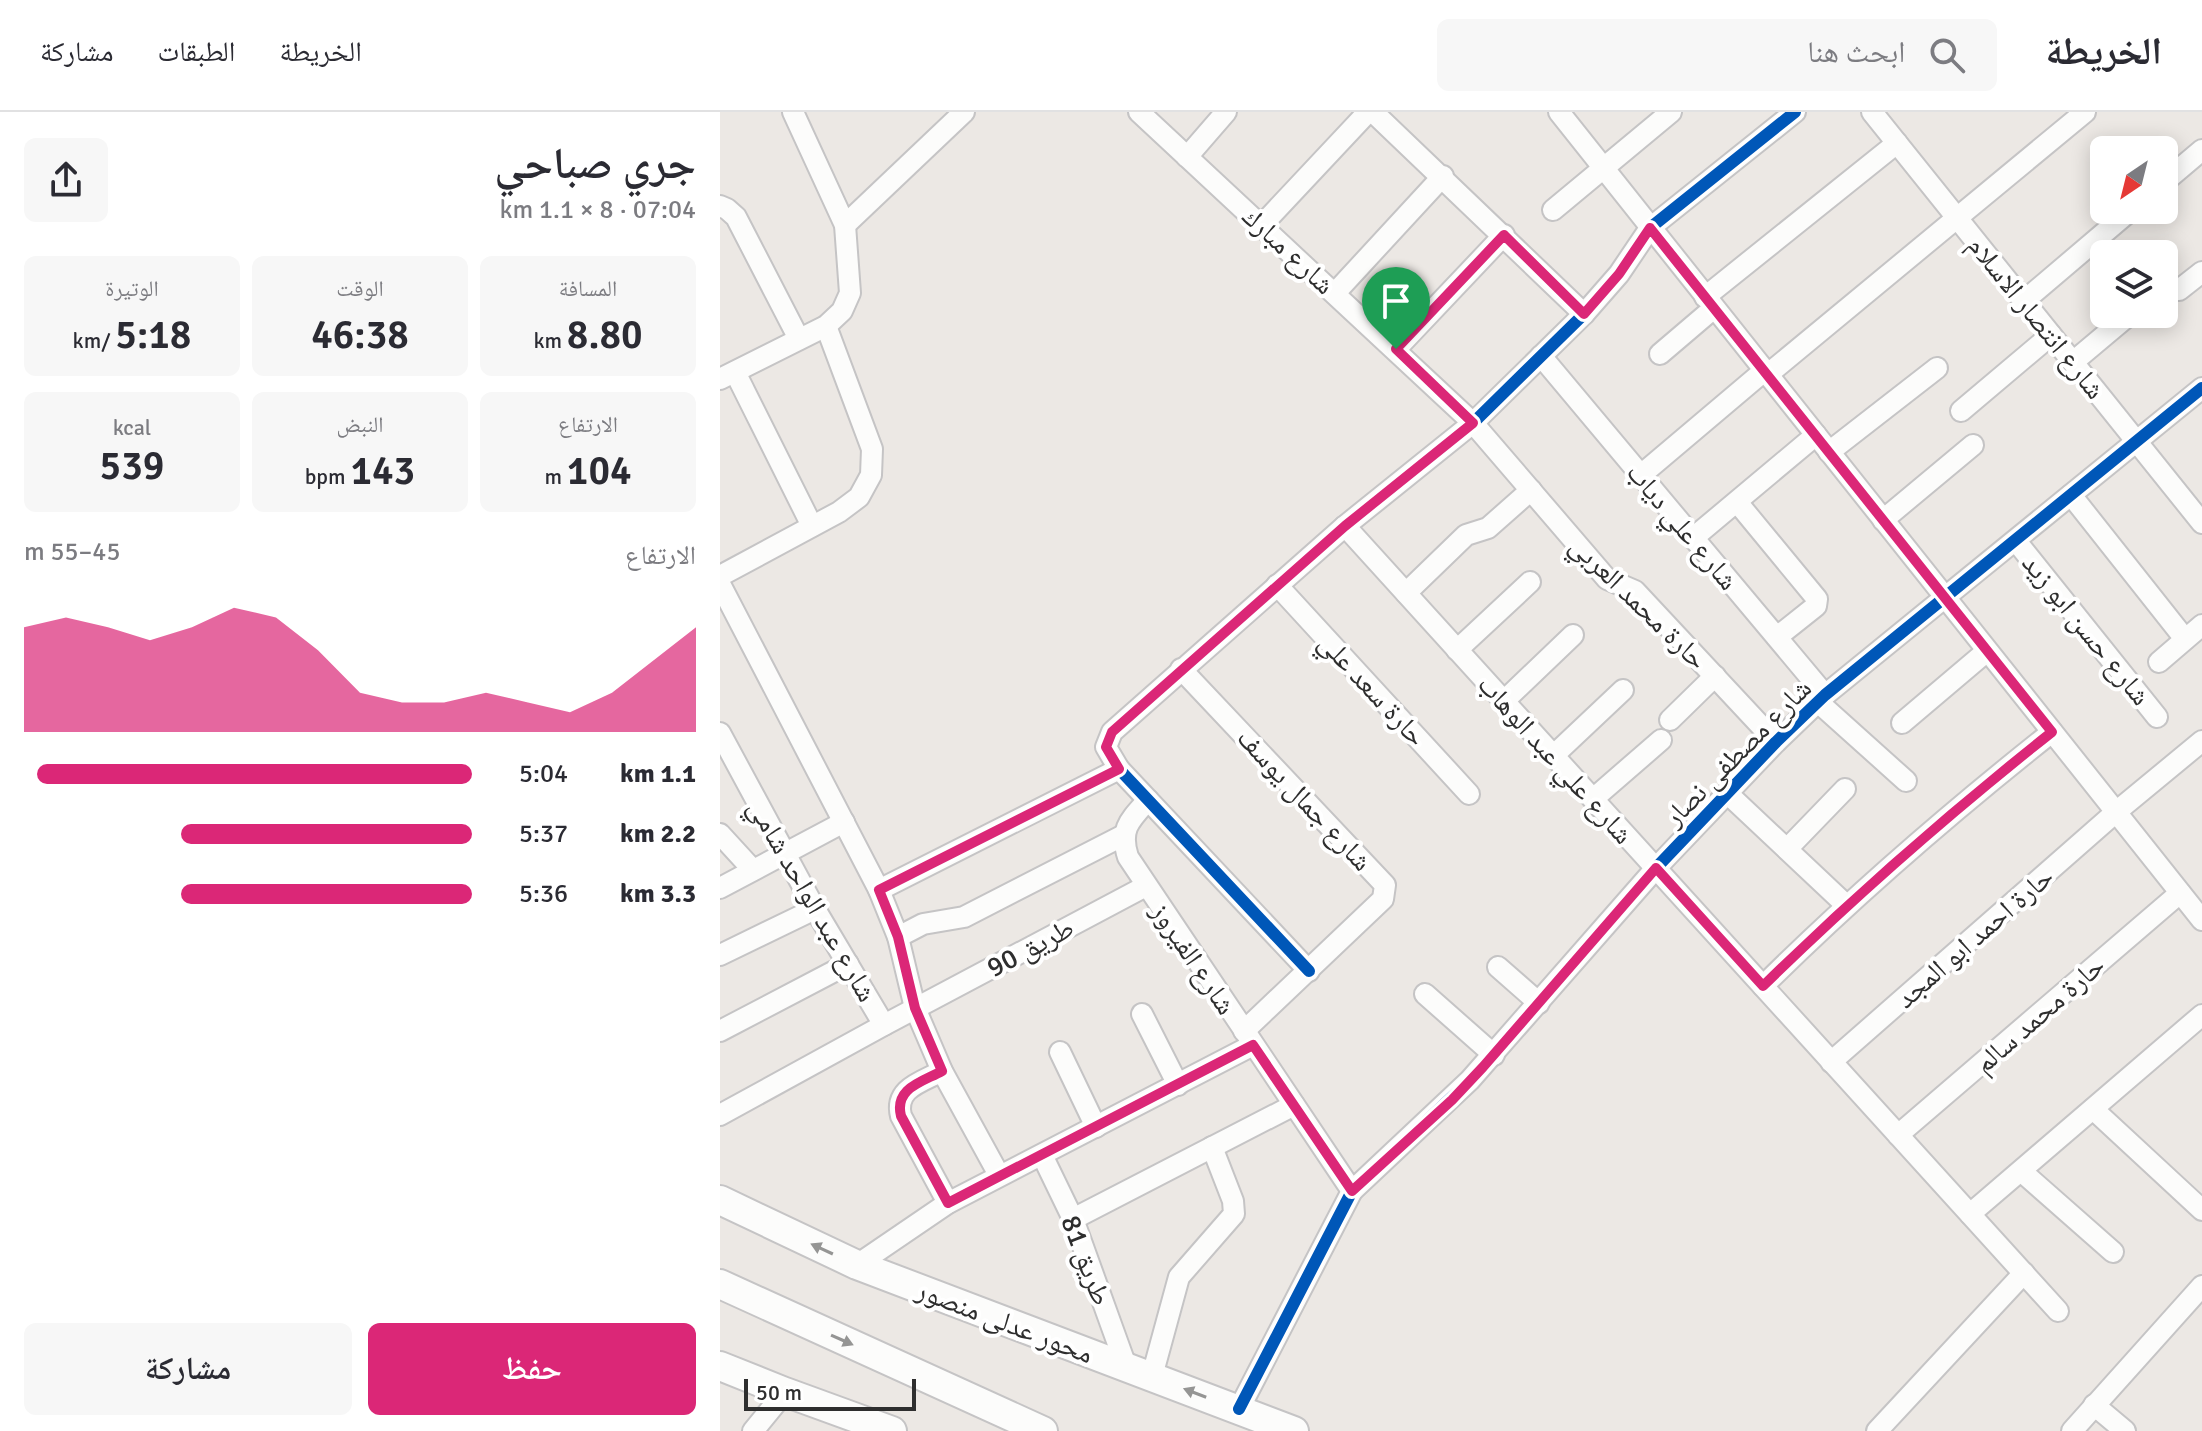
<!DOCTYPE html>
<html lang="ar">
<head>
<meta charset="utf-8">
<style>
	body { margin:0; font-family:Signika,"Noto Naskh Arabic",sans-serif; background:#f7f7f7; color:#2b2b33; direction:rtl; height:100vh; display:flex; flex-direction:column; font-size:30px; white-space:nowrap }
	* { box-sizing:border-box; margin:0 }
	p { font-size:26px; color:#7c7c81 }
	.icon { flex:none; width:44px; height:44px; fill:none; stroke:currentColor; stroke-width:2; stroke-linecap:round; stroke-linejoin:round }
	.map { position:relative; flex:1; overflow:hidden; direction:ltr }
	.panel { display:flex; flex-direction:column; background:#fff; width:720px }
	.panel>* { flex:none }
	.needle { width:52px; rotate:215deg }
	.fabs { position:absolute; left:1370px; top:24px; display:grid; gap:16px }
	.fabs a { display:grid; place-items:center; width:88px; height:88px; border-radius:12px; background:#fff; box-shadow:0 4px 20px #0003; font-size:40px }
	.scale { position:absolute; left:24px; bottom:20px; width:172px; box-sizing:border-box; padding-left:8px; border:4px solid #2e2e2e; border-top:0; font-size:22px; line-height:28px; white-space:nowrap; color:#2e2e2e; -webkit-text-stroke:6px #fff; paint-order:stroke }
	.pin { position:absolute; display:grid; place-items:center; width:68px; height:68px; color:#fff; margin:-82px -34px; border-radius:50% 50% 50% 0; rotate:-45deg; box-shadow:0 0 8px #0007 }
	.pin .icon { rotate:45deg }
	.round { display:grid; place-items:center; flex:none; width:84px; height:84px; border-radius:12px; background:#f7f7f7 }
	.overview { display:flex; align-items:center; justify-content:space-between; height:136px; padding:0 24px }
	h1 { font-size:44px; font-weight:600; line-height:60px }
	.figures { display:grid; grid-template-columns:repeat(3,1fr); gap:12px; height:136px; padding:8px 24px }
	.figures div { display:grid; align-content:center; border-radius:12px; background:#f7f7f7; text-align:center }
	.figures b { font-size:40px; font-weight:600 }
	.figures small { font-size:22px; font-weight:400 }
	.figures p { font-size:22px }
	.chart { height:224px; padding:16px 24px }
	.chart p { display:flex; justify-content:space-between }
	.chart svg { width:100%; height:144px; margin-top:8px; fill:#db2777; opacity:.7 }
	.cta { display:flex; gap:16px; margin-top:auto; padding:16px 24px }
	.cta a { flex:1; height:92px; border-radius:12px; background:#db2777; color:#fff; font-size:32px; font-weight:600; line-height:92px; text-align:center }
	.cta a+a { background:#f7f7f7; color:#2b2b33 }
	ul { padding:0 24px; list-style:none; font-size:26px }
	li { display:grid; grid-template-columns:128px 96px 1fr; align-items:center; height:60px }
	li i { height:20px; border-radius:10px; background:#db2777 }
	header { display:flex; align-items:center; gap:48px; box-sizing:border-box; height:112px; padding:0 40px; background:#fff; border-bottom:2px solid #e1e1e2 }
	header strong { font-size:38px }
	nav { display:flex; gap:44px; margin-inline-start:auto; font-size:28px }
	.search { width:560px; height:72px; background:#f7f7f7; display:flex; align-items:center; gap:20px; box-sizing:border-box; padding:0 28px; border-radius:12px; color:#7c7c81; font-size:30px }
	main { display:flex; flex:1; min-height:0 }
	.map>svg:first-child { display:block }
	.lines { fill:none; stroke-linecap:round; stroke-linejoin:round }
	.street-casing { stroke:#c5c4c5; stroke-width:24 }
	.secondary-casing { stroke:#c5c4c5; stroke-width:32 }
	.street { stroke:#fcfcfb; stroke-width:20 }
	.secondary { stroke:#fcfcfb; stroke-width:28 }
	.cycleway-casing { stroke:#fff; stroke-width:17 }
	.cycleway { stroke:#0057b8; stroke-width:12 }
	.oneway { fill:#959594 }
	.route-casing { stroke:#fff; stroke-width:16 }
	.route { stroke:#db2777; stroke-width:10 }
	.labels { text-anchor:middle; stroke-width:8; stroke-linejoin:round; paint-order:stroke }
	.street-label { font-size:28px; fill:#2e2e2e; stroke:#fff }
</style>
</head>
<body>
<header>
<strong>الخريطة</strong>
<div class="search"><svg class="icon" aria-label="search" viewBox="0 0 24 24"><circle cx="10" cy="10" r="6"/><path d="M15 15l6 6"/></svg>ابحث هنا</div>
<nav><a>الخريطة</a><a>الطبقات</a><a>مشاركة</a></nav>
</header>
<main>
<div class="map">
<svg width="1482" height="1319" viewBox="0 0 1482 1319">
	<rect width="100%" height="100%" fill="#ece8e4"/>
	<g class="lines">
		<defs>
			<g id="street">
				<path d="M 419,0 L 753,311 L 887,467 L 915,479 L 1056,630"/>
				<path d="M 653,0 L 864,202"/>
				<path d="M 839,0 L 1482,808"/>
				<path d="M 1152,0 L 1482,411"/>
				<path d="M 467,45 L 506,0"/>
				<path d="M 1444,70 L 1482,38"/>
				<path d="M 0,94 L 7,97 L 16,105 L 79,227"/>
				<path d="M 833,98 L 951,0"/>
				<path d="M 125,113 L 244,0"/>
				<path d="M 542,113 L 648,0"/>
				<path d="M 1459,178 L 1482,160"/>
				<path d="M 615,181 L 723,64"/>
				<path d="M 985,185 L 1177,31"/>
				<path d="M 1304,189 L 1411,98"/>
				<path d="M 676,237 L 784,123"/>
				<path d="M 940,242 L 994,196"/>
				<path d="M 821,244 L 1105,583"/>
				<path d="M 1353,250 L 1409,203"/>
				<path d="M 15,260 L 92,414"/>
				<path d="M 1047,263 L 1365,0"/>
				<path d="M 0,267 L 106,214 L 122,199 L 130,181 L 125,113 L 73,0"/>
				<path d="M 1241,299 L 1331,223"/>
				<path d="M 1109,340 L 1217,256"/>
				<path d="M 921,363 L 1044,259"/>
				<path d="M 1351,383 L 1465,527"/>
				<path d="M 1017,390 L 1097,487 L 1096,494 L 1057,525"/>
				<path d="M 1163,408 L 1253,333"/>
				<path d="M 625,414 L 1338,1199"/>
				<path d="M 973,426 L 1096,323"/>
				<path d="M 1296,429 L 1437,605"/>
				<path d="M 0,464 L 119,400 L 139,385 L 151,363 L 152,337 L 106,214"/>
				<path d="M 0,472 L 159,778 L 178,825 L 195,896 L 222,959 L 279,1063"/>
				<path d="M 557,473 L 749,682"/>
				<path d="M 686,481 L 746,423 L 768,416 L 811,378"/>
				<path d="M 737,538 L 810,470"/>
				<path d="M 1439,550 L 1482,513"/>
				<path d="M 461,557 L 665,773 L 663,787 L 524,919"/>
				<path d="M 784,589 L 853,523"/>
				<path d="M 1098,590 L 1186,669"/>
				<path d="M 950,608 L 995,564"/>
				<path d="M 1182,611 L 1267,539"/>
				<path d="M 0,621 L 95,797 L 164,913"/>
				<path d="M 833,644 L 903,578"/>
				<path d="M 1007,681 L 1126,793"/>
				<path d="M 873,687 L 941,628"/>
				<path d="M 428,688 C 410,708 399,717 408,745 L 632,1079"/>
				<path d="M 0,722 L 33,758"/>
				<path d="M 1067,737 L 1125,677"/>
				<path d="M 0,776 L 124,710"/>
				<path d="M 159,778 L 399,657"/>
				<path d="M 178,825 L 203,812 L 244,805 L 404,723"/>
				<path d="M 0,843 L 95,797"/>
				<path d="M 778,855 L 819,891"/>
				<path d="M 589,859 L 399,657 L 386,635 L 392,620 L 625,414 L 753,311 L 864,202 L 899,162 L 930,116 L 1075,0"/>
				<path d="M 1043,874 C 1134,784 1231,700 1332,620"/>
				<path d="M 705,882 L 774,943"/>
				<path d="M 422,902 L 458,973"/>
				<path d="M 0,919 L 128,852"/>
				<path d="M 340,940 L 376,1015"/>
				<path d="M 1111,950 L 1396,700 L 1482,629"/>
				<path d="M 222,959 C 202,970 174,976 181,1004 L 228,1091"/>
				<path d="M 1373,997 L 1482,1098"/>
				<path d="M 0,1003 L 164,913 L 426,774"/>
				<path d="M 1178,1023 L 1460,781"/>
				<path d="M 322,1043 L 353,1107 L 406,1254"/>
				<path d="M 1301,1059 L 1393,1140"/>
				<path d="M 1250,1102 L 1482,903"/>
				<path d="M 353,1107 L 574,993"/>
				<path d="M 137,1153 L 228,1091 L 533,933"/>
				<path d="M 432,1264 L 459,1165 L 514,1102 L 513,1089 L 492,1035"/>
				<path d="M 1374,1293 L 1405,1319"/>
				<path d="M 519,1297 L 632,1079 L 750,968 L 936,756 L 1056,630 L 1105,583 L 1482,276"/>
				<path d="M 33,1319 L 65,1280"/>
				<path d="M 1157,1319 L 1304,1161"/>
				<path d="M 1352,1319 L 1482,1174"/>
			</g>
			<g id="secondary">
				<path d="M 0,1088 L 137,1153 L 574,1319"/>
				<path d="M 0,1172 L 323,1319"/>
				<path d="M 0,1254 L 65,1280 L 172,1319"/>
			</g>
		</defs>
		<!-- street casing -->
		<use href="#street" class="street-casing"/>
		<!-- secondary casing -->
		<use href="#secondary" class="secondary-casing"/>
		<!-- street -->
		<use href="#street" class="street"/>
		<!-- secondary -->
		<use href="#secondary" class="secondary"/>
		<defs>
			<g id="cycleway">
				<path d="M 589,859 L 399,657 L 386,635 L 392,620 L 625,414 L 753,311 L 864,202 L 899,162 L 930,116 L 1075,0"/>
				<path d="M 519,1297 L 632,1079 L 750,968 L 936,756 L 1056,630 L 1105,583 L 1482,276"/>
			</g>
		</defs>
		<!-- cycleway casing -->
		<use href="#cycleway" class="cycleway-casing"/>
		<!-- cycleway -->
		<use href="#cycleway" class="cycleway"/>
	</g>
	<!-- one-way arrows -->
	<defs><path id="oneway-solid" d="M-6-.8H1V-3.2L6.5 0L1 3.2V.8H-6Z" transform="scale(2)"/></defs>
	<g class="oneway">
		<use href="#oneway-solid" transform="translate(102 1137) rotate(-155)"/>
		<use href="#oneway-solid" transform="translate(122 1228) rotate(24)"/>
		<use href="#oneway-solid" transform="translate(475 1281) rotate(-159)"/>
	</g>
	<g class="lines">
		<defs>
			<path id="route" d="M 930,116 L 1332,620 C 1231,700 1135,784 1043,874 L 936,756 L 763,955 L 732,988 L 632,1079 L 533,933 L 228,1091 L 181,1004 C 174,976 202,970 222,959 L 195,896 L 178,825 L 159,778 L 399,657 L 386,635 L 392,620 L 625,414 L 753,311 L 676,237 L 784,123 L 864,202 L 899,162 Z"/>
		</defs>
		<!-- route casing -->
		<use href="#route" class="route-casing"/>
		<!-- route -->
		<use href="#route" class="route"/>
	</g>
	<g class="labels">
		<!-- street labels -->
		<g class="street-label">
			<text transform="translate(569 138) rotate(43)" y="10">شارع مبارك</text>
			<text transform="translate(1317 205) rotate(51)" y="10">شارع انتصار الاسلام</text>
			<text transform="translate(963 414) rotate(50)" y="10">شارع علي دياب</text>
			<text transform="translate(919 490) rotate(44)" y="10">حارة محمد العربي</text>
			<text transform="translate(1367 517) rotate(51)" y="10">شارع حسن ابو زيد</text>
			<text transform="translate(653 577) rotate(47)" y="10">حارة سعد علي</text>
			<text transform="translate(1017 640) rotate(-45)" y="10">شارع مصطفى نصار</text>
			<text transform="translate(836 647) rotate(48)" y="10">شارع علي عبد الوهاب</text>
			<text transform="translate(585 687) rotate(47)" y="10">شارع جمال يوسف</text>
			<text transform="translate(93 788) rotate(60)" y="10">شارع عبد الواحد شامي</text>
			<text transform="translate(1254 825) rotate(-41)" y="10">حارة احمد ابو المجد</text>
			<text transform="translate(310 835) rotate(-28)" y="10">طريق 90</text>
			<text transform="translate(474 846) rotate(56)" y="10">شارع الفيروز</text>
			<text transform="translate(1319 902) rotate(-41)" y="10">حارة محمد سالم</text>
			<text transform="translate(367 1148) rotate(69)" y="10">طريق 81</text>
			<text transform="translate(285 1209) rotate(21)" y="10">محور عدلى منصور</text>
		</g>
	</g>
</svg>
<div class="fabs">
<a><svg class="needle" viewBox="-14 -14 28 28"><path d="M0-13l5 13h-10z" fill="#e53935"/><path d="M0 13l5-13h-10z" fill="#7c7c81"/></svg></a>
<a><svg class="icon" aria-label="layers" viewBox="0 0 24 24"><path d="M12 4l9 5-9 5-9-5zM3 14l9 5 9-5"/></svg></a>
</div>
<div class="scale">50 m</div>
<div class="pin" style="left:676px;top:237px;background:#1e9e55"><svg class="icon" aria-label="arrive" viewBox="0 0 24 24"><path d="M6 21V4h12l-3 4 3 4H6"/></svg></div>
</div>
<section class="panel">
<div class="overview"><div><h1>جري صباحي</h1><p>07:04 · 8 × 1.1 km</p></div><a class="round"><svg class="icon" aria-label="share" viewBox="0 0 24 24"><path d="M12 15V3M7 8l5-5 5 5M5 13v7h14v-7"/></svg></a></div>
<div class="figures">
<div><p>المسافة</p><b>8.80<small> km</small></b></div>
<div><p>الوقت</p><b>46:38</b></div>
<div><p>الوتيرة</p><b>5:18<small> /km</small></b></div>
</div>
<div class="figures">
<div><p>الارتفاع</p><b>104<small> m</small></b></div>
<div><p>النبض</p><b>143<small> bpm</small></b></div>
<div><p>kcal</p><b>539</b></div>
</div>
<div class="chart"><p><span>الارتفاع</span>45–55 m</p>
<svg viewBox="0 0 160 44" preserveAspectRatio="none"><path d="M0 44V12L10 9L20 12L30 16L40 12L50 6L60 9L70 19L80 32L90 35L100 35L110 32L120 35L130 38L140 32L150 22L160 12V44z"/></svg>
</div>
<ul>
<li><b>1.1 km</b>5:04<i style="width:97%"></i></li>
<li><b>2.2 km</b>5:37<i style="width:65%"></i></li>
<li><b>3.3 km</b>5:36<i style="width:65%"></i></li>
</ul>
<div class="cta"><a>حفظ</a><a>مشاركة</a></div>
</section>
</main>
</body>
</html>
